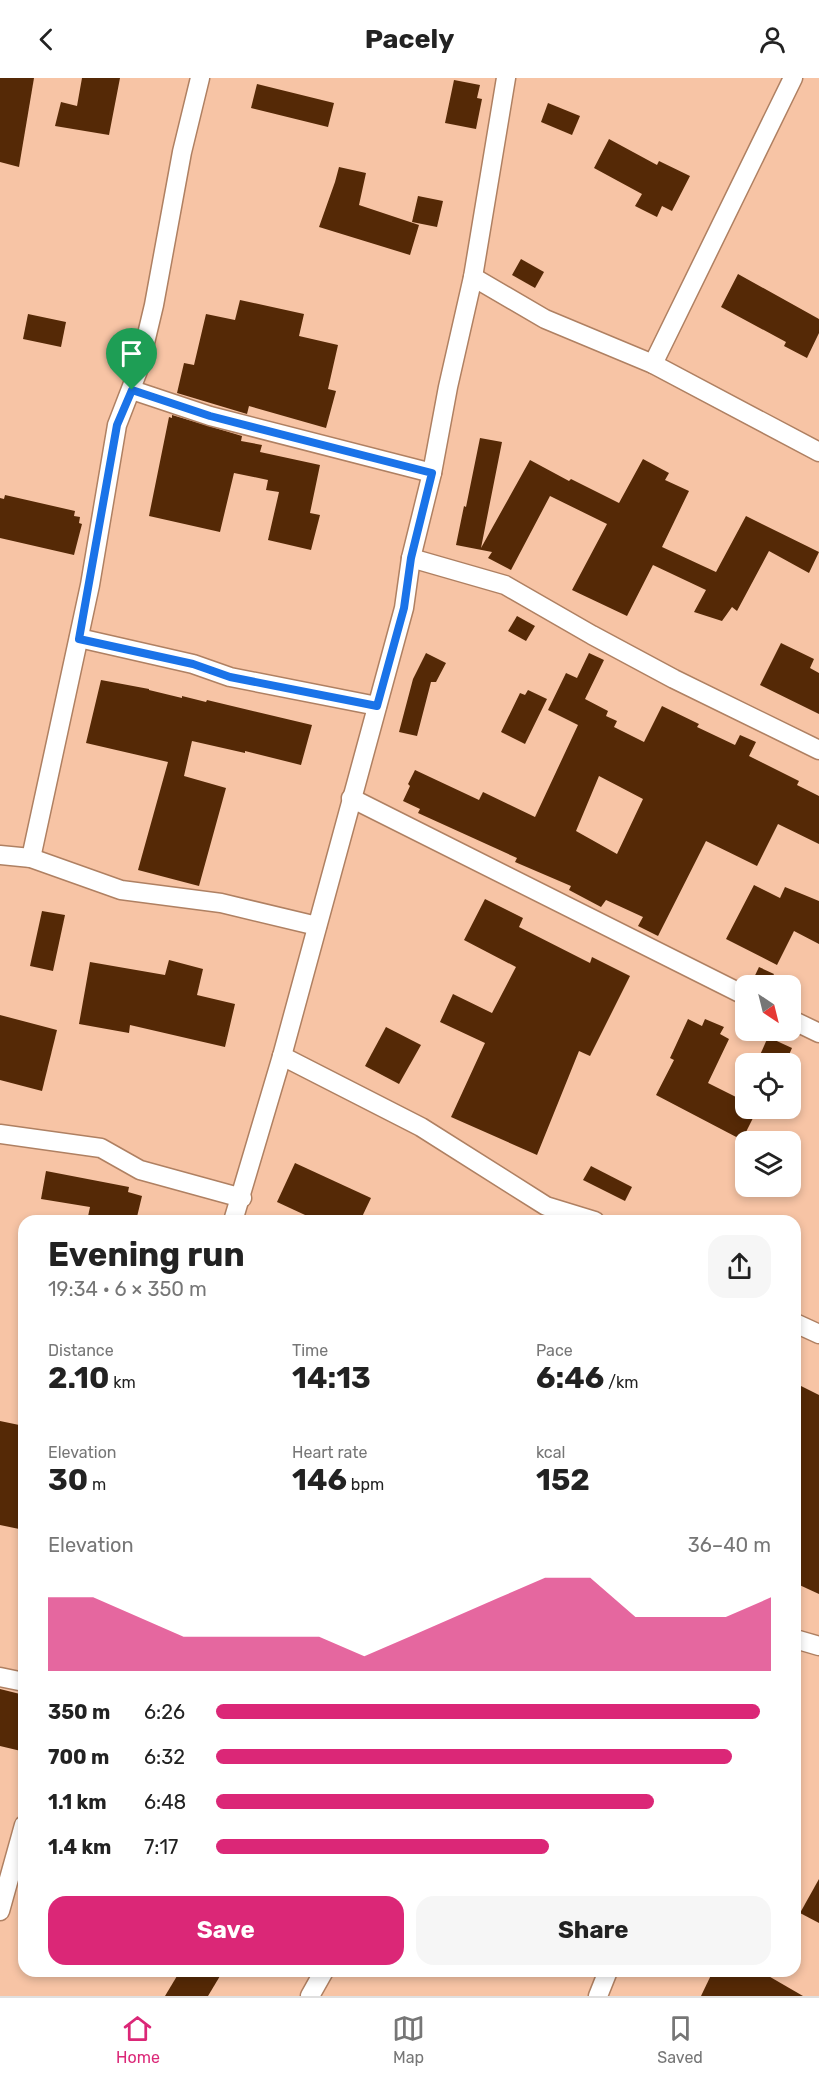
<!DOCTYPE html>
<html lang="en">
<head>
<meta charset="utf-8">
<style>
	body { margin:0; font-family:Rubik,sans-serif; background:#f6f6f6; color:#222; height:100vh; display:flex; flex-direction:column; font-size:22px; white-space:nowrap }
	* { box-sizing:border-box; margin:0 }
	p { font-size:20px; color:#767676 }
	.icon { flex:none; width:33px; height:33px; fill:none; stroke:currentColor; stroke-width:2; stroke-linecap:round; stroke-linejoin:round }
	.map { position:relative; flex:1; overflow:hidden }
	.panel { position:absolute; left:18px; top:1137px; width:783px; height:762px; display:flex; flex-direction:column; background:#fff; border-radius:18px; box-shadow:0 3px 9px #0003 }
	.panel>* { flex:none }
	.needle { width:39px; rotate:145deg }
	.controls { position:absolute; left:735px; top:897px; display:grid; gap:12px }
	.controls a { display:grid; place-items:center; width:66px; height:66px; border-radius:12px; background:#fff; box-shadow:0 3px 9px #0003; font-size:30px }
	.pin { position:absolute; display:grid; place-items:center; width:51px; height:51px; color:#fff; margin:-62px -26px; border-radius:50% 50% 50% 0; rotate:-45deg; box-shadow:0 0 6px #0007 }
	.pin .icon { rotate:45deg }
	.round { display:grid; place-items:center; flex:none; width:63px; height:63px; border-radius:18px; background:#f6f6f6 }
	.overview { display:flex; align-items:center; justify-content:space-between; height:102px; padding:0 30px }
	h1 { font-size:33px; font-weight:700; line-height:45px }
	.stats { display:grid; grid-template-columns:repeat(3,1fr); gap:9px; height:102px; padding:6px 30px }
	.stats div { display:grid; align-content:center }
	.stats b { font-size:30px; font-weight:700 }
	.stats small { font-size:16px; font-weight:400 }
	.stats p { font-size:16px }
	.chart { height:168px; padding:12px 30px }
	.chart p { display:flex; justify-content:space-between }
	.chart svg { width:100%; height:108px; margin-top:6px; fill:#db2777; opacity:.7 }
	.cta { display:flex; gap:12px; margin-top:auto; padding:12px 30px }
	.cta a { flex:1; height:69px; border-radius:18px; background:#db2777; color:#fff; font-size:24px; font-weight:700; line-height:69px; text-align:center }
	.cta a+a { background:#f6f6f6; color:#222 }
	ul { padding:0 30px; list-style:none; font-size:20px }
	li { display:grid; grid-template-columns:96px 72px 1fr; align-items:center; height:45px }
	li i { height:15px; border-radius:8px; background:#db2777 }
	header { display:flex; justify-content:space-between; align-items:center; height:78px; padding:0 30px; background:#fff; font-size:27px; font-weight:700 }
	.menu { display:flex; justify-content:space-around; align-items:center; height:84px; border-top:2px solid #e0e0e0; background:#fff; font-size:16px; color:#767676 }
	.menu a { display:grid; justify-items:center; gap:3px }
	.menu .on { color:#db2777 }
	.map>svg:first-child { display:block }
	.building { fill:#552906; fill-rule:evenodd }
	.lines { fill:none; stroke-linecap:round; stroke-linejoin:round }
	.minor-casing { stroke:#af8062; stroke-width:21 }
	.minor { stroke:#fff; stroke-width:18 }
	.route-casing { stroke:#fff; stroke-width:12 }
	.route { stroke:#1a73e8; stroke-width:8 }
</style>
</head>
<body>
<header><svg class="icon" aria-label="back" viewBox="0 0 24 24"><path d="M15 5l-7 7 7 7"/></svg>Pacely<svg class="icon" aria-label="person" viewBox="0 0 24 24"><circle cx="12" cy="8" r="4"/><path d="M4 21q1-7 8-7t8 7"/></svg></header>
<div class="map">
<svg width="819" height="1918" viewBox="0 0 819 1918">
	<rect width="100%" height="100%" fill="#f7c4a5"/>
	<!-- building -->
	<g class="building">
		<path d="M 0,0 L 34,0 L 19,89 L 0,84 Z"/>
		<path d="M 82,0 L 120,0 L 109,57 L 55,48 L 61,24 L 77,28 Z"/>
		<path d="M 454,2 L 480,7 L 477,20 L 482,21 L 476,51 L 445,45 Z"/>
		<path d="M 257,6 L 334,25 L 328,49 L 251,30 Z"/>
		<path d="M 548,25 L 580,38 L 572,57 L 541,44 Z"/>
		<path d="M 609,61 L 657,87 L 659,83 L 690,98 L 672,133 L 662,128 L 657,139 L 635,128 L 642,116 L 594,90 Z"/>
		<path d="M 339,89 L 366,95 L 359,127 L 419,147 L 410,177 L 319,149 L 335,104 Z"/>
		<path d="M 418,118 L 443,123 L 437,149 L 412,144 Z"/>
		<path d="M 521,181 L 544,194 L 535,210 L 512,197 Z"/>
		<path d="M 738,196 L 819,241 L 819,255 L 807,280 L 784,268 L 786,264 L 721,229 Z"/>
		<path d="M 240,222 L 304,236 L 299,258 L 338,267 L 328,311 L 336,313 L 326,350 L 249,328 L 247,336 L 177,315 L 184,285 L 194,287 L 206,236 L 235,242 Z"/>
		<path d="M 28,236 L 66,244 L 61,269 L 23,261 Z"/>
		<path d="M 172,337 L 242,358 L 241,363 L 262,367 L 260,374 L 320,387 L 310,435 L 320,437 L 311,472 L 268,462 L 279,414 L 266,412 L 268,402 L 234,395 L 220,454 L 149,438 L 169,339 L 172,340 Z"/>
		<path d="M 480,360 L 502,364 L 481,470 L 530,382 L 569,403 L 571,401 L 619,425 L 643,381 L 669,395 L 665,402 L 689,413 L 662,469 L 716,494 L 746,438 L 819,474 L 809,495 L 769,473 L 737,533 L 732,529 L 722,543 L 694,534 L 706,512 L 653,487 L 627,538 L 572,512 L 607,446 L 550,418 L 511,492 L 488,480 L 492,474 L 456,467 L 464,428 L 466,429 Z"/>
		<path d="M 5,417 L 75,433 L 74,438 L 80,439 L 79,445 L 82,446 L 74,477 L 0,460 L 0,420 L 4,421 Z"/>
		<path d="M 517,538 L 535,548 L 526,563 L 508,553 Z"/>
		<path d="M 781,565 L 814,581 L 810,590 L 819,595 L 819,636 L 760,607 Z"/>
		<path d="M 426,575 L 446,585 L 436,604 L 431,604 L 417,658 L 399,654 L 413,601 Z"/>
		<path d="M 589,575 L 604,582 L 585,621 L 608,633 L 606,638 L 617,643 L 614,649 L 644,664 L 662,628 L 699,646 L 697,649 L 735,667 L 740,657 L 756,664 L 749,678 L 799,703 L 797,707 L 819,718 L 819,766 L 778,746 L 757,788 L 706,763 L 658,858 L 638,848 L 643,839 L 606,822 L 601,829 L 569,812 L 571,808 L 515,784 L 517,780 L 418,735 L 420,731 L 403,723 L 410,708 L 408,706 L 415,692 L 479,722 L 483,714 L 535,739 L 578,647 L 548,632 L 566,595 L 577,600 ZM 599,698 L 643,721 L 617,776 L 576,753 Z"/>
		<path d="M 101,602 L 149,611 L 149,612 L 182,620 L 182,618 L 206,624 L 207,622 L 312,647 L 301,687 L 245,673 L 245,675 L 192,663 L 184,698 L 226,710 L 199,808 L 138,792 L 168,684 L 86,665 Z"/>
		<path d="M 528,612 L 547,621 L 525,666 L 501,654 L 520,615 L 525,617 Z"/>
		<path d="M 754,807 L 780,820 L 785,809 L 819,823 L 819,866 L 794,853 L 777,887 L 726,861 Z"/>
		<path d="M 485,821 L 523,840 L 519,849 L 590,885 L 592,879 L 630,898 L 590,978 L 579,973 L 537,1077 L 451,1039 L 485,965 L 440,944 L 453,916 L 492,935 L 516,889 L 464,862 Z"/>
		<path d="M 42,833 L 65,837 L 53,893 L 30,888 Z"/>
		<path d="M 169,882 L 203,891 L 197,917 L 235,926 L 225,969 L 130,947 L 129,955 L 79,946 L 90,884 L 165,897 Z"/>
		<path d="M 759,889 L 774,896 L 768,908 L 750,908 Z"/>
		<path d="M 0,937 L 57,952 L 42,1013 L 0,1002 Z"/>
		<path d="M 688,941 L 702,948 L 705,941 L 724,949 L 720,956 L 729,961 L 708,1005 L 746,1024 L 746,1030 L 758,1030 L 742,1062 L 656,1017 L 674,982 L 670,980 Z"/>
		<path d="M 386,949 L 421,967 L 399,1006 L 365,988 Z"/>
		<path d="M 768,959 L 792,970 L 785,986 L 756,986 Z"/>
		<path d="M 295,1085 L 371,1120 L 360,1143 L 318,1143 L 277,1124 Z"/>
		<path d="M 591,1088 L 632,1109 L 625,1123 L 583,1102 Z"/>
		<path d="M 46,1093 L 129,1109 L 128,1114 L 142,1118 L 136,1143 L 87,1143 L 90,1129 L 41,1121 Z"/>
		<path d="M 795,1305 L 819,1317 L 819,1516 L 795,1505 Z"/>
		<path d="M 0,1343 L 24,1348 L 24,1452 L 0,1447 Z"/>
		<path d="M 0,1611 L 24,1617 L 24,1655 L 21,1673 L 0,1668 Z"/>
		<path d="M 819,1801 L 819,1845 L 800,1835 Z"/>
		<path d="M 180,1893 L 223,1893 L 208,1918 L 165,1918 Z"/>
		<path d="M 713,1893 L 760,1893 L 803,1918 L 701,1918 Z"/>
	</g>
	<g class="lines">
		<defs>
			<g id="minor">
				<path d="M 473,199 L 545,241 L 653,286 L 819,374"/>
				<path d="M 653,286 L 793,0"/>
				<path d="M 132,312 L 210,338 L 432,395"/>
				<path d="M 411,480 L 505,507 L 592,557 L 674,601 L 819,672"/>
				<path d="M 79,560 L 193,586 L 230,599 L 377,628"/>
				<path d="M 351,720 L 746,918"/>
				<path d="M 0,777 L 31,780 L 121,812 L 221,825 L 317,848"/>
				<path d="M 31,780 L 90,507 L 117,347 L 139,290 L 154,227 L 182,74 L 200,0"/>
				<path d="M 790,941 L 819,955"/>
				<path d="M 282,978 L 421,1049 L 546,1128 L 595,1143"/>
				<path d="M 0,1056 L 101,1070 L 140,1092 L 242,1120"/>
				<path d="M 233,1143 L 282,978 L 404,530 L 411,480 L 432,395 L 448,309 L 473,199 L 506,0"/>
				<path d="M 795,1245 L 819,1256"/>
				<path d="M 795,1561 L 819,1568"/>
				<path d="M 0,1599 L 24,1604"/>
				<path d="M 0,1833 L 24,1747"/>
				<path d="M 310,1918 L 324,1893"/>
				<path d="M 598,1918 L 608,1893"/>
			</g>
		</defs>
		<!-- minor casing -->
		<use href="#minor" class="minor-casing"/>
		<!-- minor -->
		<use href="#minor" class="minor"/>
	</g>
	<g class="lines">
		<defs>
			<path id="route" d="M 132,312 L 210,338 L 432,395 L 411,480 L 404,530 L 377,628 L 230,599 L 193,586 L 79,561 L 117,347 Z"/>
		</defs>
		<!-- route casing -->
		<use href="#route" class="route-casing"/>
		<!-- route -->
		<use href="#route" class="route"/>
	</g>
</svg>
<div class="controls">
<a><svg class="needle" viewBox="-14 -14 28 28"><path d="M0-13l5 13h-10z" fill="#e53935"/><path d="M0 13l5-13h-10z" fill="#767676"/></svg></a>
<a><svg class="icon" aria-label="locate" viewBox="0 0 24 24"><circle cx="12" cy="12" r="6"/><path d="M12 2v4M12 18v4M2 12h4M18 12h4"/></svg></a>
<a><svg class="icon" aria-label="layers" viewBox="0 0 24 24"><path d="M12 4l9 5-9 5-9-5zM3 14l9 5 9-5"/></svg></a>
</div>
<div class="pin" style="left:132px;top:312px;background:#1e9e55"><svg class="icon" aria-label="arrive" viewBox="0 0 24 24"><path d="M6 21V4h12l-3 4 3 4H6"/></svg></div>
<section class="panel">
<div class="overview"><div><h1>Evening run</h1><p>19:34 · 6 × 350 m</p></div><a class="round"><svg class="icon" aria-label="share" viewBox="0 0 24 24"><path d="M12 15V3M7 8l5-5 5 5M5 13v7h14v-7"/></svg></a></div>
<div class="stats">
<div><p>Distance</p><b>2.10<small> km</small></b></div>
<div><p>Time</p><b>14:13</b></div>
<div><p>Pace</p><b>6:46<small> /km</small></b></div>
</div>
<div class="stats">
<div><p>Elevation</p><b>30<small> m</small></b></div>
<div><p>Heart rate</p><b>146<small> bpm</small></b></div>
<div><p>kcal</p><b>152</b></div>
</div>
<div class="chart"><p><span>Elevation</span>36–40 m</p>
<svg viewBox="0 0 160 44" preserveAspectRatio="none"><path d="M0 44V14L10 14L20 22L30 30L40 30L50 30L60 30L70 38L80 30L90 22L100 14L110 6L120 6L130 22L140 22L150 22L160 14V44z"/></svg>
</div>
<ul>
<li><b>350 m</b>6:26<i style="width:98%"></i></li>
<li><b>700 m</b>6:32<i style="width:93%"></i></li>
<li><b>1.1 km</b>6:48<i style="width:79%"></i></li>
<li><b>1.4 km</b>7:17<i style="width:60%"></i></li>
</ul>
<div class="cta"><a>Save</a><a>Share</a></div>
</section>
</div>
<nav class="menu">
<a class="on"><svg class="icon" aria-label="home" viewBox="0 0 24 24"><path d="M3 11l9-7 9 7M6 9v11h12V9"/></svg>Home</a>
<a><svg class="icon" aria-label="map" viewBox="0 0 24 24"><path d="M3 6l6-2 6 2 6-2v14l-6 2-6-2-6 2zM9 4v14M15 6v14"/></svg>Map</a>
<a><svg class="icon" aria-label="saved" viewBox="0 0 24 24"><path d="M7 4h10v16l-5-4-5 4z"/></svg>Saved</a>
</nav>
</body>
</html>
